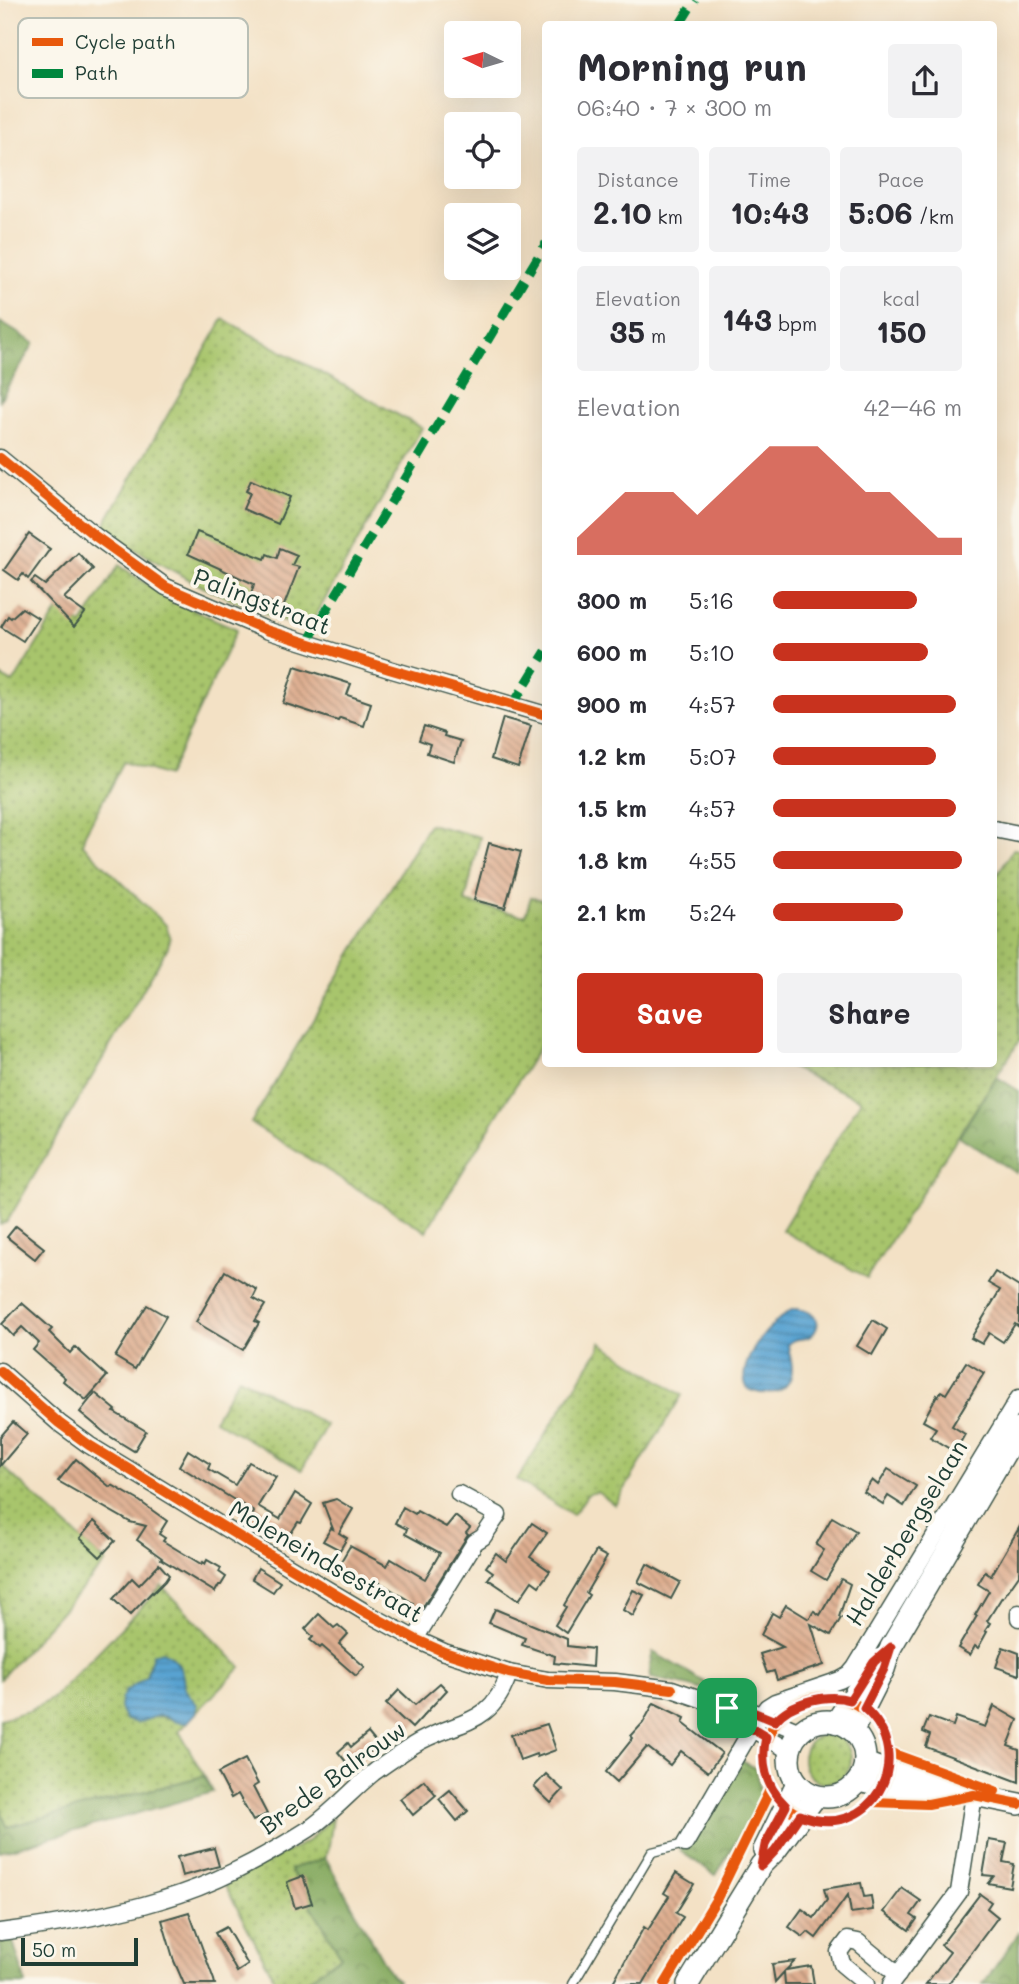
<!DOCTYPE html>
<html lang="en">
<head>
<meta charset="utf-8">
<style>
	body { margin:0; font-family:Mali,sans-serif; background:#f2f2f3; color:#2b2b33; height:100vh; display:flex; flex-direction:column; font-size:26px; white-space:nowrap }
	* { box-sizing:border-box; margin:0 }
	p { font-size:23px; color:#7c7c81 }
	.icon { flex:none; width:38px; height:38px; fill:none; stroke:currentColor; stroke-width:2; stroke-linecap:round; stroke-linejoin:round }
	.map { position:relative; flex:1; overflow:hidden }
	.sheet { position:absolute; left:542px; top:21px; width:455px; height:1046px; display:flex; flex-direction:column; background:#fff; border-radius:7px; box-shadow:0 7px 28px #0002 }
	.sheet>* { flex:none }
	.needle { width:46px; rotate:275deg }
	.controls { position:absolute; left:444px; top:21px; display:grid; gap:14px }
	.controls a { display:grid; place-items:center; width:77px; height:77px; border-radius:7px; background:#fff; box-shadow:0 7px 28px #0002; font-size:35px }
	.scale { position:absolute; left:21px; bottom:18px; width:117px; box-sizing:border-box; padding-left:7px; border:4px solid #1f3d34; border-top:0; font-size:19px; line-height:24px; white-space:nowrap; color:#1f3d34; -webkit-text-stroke:5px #fbf7ec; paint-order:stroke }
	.pin { position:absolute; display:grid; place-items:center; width:60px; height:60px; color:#fff; margin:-30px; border-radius:14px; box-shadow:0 4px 10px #0006 }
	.round { display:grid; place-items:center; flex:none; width:74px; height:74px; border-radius:7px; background:#f2f2f3 }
	.overview { display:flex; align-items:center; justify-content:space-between; height:119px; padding:0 35px }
	h1 { font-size:38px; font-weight:700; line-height:52px }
	.metrics { display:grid; grid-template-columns:repeat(3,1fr); gap:10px; height:119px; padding:7px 35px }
	.metrics div { display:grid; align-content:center; border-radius:7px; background:#f2f2f3; text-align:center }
	.metrics b { font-size:30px; font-weight:700 }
	.metrics small { font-size:19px; font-weight:400 }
	.metrics p { font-size:19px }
	.chart { height:196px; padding:14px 35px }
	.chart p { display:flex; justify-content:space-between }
	.chart svg { width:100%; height:126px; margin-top:7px; fill:#c8321e; opacity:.7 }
	.action { display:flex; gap:14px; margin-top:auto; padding:14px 35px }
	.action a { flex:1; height:80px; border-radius:7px; background:#c8321e; color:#fff; font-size:28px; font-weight:700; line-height:80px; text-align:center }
	.action a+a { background:#f2f2f3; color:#2b2b33 }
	ul { padding:0 35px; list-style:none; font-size:23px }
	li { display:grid; grid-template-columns:112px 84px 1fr; align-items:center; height:52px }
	li i { height:18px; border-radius:9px; background:#c8321e }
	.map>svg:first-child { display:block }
	.green { fill:url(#green-dots); stroke:#648150; stroke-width:2 }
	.forest { fill:url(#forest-crowns); stroke:#52744a; stroke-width:2 }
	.water { fill:url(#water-rules); stroke:#3c7082; stroke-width:2 }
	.building { fill:url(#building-back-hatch) }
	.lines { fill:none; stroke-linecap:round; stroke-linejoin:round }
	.lane-casing { stroke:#3f564a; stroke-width:11 }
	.street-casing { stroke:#3f564a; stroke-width:19 }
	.secondary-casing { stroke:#3f564a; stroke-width:24 }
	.lane { stroke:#fff; stroke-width:8 }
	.street { stroke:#fff; stroke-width:16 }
	.secondary { stroke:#fff; stroke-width:21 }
	.quiet { stroke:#00873e; stroke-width:9; stroke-dasharray:18 9; stroke-linecap:butt }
	.cycleway-casing { stroke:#fbf7ec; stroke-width:15 }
	.cycleway { stroke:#e8590c; stroke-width:10 }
	.route-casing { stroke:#fff; stroke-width:14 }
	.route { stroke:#c8321e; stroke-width:9 }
	.labels { text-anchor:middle; stroke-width:7; stroke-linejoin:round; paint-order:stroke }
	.street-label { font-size:24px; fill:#1f3d34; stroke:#fbf7ec }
	.key { fill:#fbf7ec; stroke:#b9bfb5; stroke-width:2 }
	.key-label { font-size:19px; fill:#1f3d34 }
</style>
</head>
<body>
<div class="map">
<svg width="1019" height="1984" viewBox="0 0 1019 1984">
	<defs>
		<pattern id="green-dots" width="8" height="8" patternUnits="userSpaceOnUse" patternTransform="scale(1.75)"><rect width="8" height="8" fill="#a8c56c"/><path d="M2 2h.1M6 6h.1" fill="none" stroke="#88a15a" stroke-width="1.8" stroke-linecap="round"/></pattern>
		<pattern id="forest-crowns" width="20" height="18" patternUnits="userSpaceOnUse" patternTransform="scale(1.75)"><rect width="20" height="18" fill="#86aa60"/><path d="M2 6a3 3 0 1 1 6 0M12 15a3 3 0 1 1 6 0" fill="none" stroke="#6d8c50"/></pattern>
		<pattern id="water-rules" width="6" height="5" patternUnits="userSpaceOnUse" patternTransform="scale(1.75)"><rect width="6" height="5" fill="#59a3d1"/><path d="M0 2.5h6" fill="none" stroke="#4986aa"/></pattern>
		<pattern id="building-back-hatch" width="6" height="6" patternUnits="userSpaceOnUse" patternTransform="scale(1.75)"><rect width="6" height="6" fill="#deae90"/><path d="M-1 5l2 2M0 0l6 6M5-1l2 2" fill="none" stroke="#b38f76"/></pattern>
	</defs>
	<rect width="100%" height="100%" fill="#fbf7ec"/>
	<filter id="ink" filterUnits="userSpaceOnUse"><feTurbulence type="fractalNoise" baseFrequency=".0143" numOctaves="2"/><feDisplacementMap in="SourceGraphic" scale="14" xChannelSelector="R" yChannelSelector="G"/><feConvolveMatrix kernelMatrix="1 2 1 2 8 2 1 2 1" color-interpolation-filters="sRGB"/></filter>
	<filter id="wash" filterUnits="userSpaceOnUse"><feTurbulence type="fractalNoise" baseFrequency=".00686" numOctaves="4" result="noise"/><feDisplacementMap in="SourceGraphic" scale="28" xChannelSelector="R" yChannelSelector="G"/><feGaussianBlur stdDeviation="1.57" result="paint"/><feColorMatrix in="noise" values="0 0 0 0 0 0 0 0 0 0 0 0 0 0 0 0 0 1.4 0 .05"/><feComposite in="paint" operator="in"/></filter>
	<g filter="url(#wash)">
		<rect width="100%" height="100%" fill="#f3e1c5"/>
		<!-- green -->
		<g class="green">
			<path d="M 223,319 L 422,428 L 307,631 L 205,588 L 155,561 L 109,533 L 103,527 Z"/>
			<path d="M 119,565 C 157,593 193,611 237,629 L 168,776 L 124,761 L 85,834 L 82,844 L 166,925 L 170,937 L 168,947 L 7,1222 L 0,1225 L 0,676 L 13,683 L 58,610 L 82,624 Z"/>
			<path d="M 429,824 L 480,837 L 465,902 L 525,916 L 531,897 L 546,901 L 546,1036 L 426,1231 L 251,1123 Z"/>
			<path d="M 1013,849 L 1019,850 L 1019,1041 L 867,1278 L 782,1230 L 861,1100 L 783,1064 L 994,1064 L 994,880 Z"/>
			<path d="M 600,1342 L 682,1395 L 615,1505 L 597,1492 L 588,1494 L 573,1515 L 517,1480 L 599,1349 Z"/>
			<path d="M 239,1377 L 326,1425 L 302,1470 L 214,1420 Z"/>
			<path d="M 0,1464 L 106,1562 L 0,1679 Z"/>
			<path d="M 162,1586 L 241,1667 L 196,1713 L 197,1705 L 184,1688 L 149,1663 L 146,1677 L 126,1691 L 150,1718 C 164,1713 173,1722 187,1723 L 179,1731 L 204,1776 L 7,1827 L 0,1807 L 0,1719 L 29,1711 L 52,1699 Z"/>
			<circle cx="827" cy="1759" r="24"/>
			<path d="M 333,1817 L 328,1852 L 323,1859 L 290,1869 L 341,1956 L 302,1984 L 277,1984 L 225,1885 L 308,1841 Z"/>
		</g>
		<!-- forest -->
		<g class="forest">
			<path d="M 0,322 L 34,343 L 0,400 Z"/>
			<path d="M 997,1077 L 1019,1091 L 1019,1168 L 1016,1173 L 959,1136 Z"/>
			<path d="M 653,1652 L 722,1692 L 721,1695 L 686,1685 L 651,1678 L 650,1664 Z"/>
			<path d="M 739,1759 L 756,1769 L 761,1795 L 755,1810 L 716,1875 L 680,1851 Z"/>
			<path d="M 204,1776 L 213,1792 L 0,1852 L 0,1807 L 7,1827 Z"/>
			<path d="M 325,1857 L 391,1975 L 398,1980 L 393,1984 L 302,1984 L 341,1956 L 290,1869 L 323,1859 Z"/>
			<path d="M 1019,1933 L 1019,1984 L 983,1984 Z"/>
			<path d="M 13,1941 L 26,1984 L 1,1984 L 0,1943 Z"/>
		</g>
		<!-- water -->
		<g class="water">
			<path d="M 794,1309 C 807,1309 826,1318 813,1334 C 806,1342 796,1335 788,1345 C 789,1353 792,1361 792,1369 C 791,1393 768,1398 748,1389 C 732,1366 773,1318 794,1309 Z"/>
			<path d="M 162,1651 C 178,1658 184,1672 184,1688 L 197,1705 L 196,1713 L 187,1723 L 176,1722 L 168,1717 L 159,1715 L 138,1723 L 126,1720 L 120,1708 L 121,1699 L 126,1691 L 146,1677 L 153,1654 Z"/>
		</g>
		<g id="blocks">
			<!-- building -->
			<g class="building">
				<path d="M 251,480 L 290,497 L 278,524 L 243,509 L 250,493 L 246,491 Z"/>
				<path d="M 197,532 L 265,559 L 267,554 L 277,558 L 280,548 L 297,555 L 292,565 L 299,567 L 283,608 L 251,594 L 254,584 L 188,554 Z"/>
				<path d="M 29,534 L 50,549 L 28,579 L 23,574 L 18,580 L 4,570 Z"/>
				<path d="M 78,553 L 93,569 L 64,598 L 85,613 L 74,627 L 31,582 L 35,578 L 45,585 Z"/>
				<path d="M 22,608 L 38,618 L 23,641 L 1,627 L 8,616 L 11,618 Z"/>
				<path d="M 295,666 L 351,684 L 347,695 L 371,703 L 364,726 L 340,718 L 338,721 L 283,703 Z"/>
				<path d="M 503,718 L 531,726 L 518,768 L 491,759 Z"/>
				<path d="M 424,726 L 445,733 L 444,736 L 461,741 L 454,762 L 427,753 L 430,744 L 419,740 Z"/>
				<path d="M 489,843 L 521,852 L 505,908 L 474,900 Z"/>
				<path d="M 16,1226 L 44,1248 L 35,1259 L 7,1237 Z"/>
				<path d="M 225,1271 L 257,1290 L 253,1298 L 265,1305 L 255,1321 L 259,1323 L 243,1350 L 196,1322 Z"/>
				<path d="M 995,1272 L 1019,1287 L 1019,1327 L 1015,1324 L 1003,1342 L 989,1333 L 982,1344 L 971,1338 L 1000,1290 L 988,1283 Z"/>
				<path d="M 22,1303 L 52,1329 L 49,1332 L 70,1353 L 75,1347 L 107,1376 L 86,1400 L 63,1381 L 65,1378 L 33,1350 L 39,1343 L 22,1327 L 13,1336 L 2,1324 Z"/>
				<path d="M 147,1305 L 166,1316 L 135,1369 L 115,1357 Z"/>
				<path d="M 873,1320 L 887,1329 L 872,1355 L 857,1346 Z"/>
				<path d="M 966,1362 L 984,1373 L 952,1426 L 965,1434 L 955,1452 L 930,1437 L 936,1428 L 923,1421 L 937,1395 L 938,1396 L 941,1391 L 946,1394 Z"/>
				<path d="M 95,1393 L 116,1410 L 114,1412 L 146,1431 L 134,1451 L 106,1434 L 80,1412 Z"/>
				<path d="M 13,1422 L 27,1434 L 0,1466 L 0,1437 Z"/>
				<path d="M 188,1450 L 210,1464 L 208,1469 L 235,1485 L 249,1462 L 276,1477 L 258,1506 L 280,1519 L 295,1493 L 312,1504 L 301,1523 L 298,1522 L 286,1541 L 250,1520 L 254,1512 L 179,1466 Z"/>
				<path d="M 76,1459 L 110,1487 L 112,1485 L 138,1500 L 167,1521 L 159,1534 L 165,1538 L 163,1541 L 201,1564 L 203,1562 L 205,1564 L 207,1560 L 221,1568 L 219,1572 L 226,1577 L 221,1585 L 219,1585 L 215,1592 L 161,1559 L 162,1558 L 137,1540 L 146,1526 L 130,1522 L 58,1481 Z"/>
				<path d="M 888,1469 L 916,1486 L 904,1506 L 888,1496 L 883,1504 L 864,1492 L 872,1480 L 878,1485 Z"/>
				<path d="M 336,1499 L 353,1509 L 339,1533 L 347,1538 L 340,1550 L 323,1541 L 331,1528 L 333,1529 L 323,1503 Z"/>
				<path d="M 403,1507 L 415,1514 L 417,1511 L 446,1527 L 455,1516 L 470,1528 L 466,1533 L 468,1535 L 416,1618 L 408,1612 L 413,1603 L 377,1581 L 371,1591 L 352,1580 L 350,1583 L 334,1573 L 350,1546 L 387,1566 L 391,1559 L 425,1579 L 440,1553 L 405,1534 L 407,1529 L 395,1523 Z"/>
				<path d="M 832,1517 L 856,1531 L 826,1580 L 811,1571 L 824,1550 L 816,1545 Z"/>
				<path d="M 94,1521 L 115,1541 L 100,1557 L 80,1538 Z"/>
				<path d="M 532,1523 L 547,1533 L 530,1557 L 550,1571 L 539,1586 L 532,1581 L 519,1600 L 488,1579 L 493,1572 L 486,1567 L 496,1553 L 506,1561 Z"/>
				<path d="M 1019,1528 L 1019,1575 L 1003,1598 L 1002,1597 L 987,1621 L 990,1623 L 985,1631 L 987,1632 L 978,1648 L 975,1646 L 970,1655 L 958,1648 L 977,1616 L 975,1615 L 989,1591 L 978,1584 L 985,1572 L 991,1576 Z"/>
				<path d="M 596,1551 L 607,1557 L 586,1593 L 589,1595 L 566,1633 L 555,1625 L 566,1607 L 564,1605 Z"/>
				<path d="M 159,1564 L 169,1575 L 165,1581 L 153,1593 L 152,1592 L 130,1615 L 113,1599 L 132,1578 L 139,1585 Z"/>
				<path d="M 647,1564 L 680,1582 L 671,1599 L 638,1582 Z"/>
				<path d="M 258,1568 L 280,1582 L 273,1592 L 252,1579 Z"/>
				<path d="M 841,1579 L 850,1584 L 839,1617 L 841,1618 L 831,1635 L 811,1624 L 824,1665 L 777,1680 L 774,1671 L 767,1673 L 760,1654 L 783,1647 L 761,1635 L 772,1613 L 779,1617 L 786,1605 L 809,1619 L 814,1611 L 820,1615 Z"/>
				<path d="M 633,1590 L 644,1595 L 633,1616 L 623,1610 Z"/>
				<path d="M 495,1609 L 567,1639 L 567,1646 L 593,1649 L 592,1667 L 554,1663 L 555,1656 L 522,1645 L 525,1638 L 489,1623 Z"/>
				<path d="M 319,1614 L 334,1628 L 338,1625 L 348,1634 L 339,1644 L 365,1667 L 356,1676 L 322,1646 L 320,1648 L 310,1640 L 313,1637 L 305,1629 Z"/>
				<path d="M 1003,1647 L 1019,1653 L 1019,1675 L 996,1667 Z"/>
				<path d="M 440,1683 L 447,1690 L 412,1728 L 386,1704 L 399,1690 L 415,1705 Z"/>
				<path d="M 654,1703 L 685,1718 L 683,1723 L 722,1753 L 708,1772 L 681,1751 L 670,1765 L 647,1747 L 617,1782 L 606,1772 L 633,1738 L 631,1736 L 643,1723 Z"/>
				<path d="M 994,1706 L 1018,1720 L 1008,1746 L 1019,1750 L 1019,1782 L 926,1747 L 930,1735 L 923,1732 L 929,1717 L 953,1726 L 956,1717 L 985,1727 Z"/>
				<path d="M 547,1724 L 556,1750 L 537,1757 L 536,1754 L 520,1760 L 511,1735 Z"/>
				<path d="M 368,1733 L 378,1745 L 351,1768 L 338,1752 L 348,1743 L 351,1747 Z"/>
				<path d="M 245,1759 L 258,1784 L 253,1787 L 267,1814 L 253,1821 L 238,1794 L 231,1798 L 218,1773 Z"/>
				<path d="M 546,1774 L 563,1790 L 551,1803 L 534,1787 Z"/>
				<path d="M 424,1780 L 436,1795 L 413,1815 L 400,1799 Z"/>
				<path d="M 450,1790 L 468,1811 L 457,1821 L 439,1799 Z"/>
				<path d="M 989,1840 L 1007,1843 L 1003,1862 L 1014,1864 L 1010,1887 L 988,1883 L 994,1876 L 983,1875 Z"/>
				<path d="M 214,1848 L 219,1866 L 182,1876 L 177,1857 Z"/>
				<path d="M 676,1873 L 694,1884 L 676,1913 L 683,1917 L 643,1984 L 612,1984 L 644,1927 L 648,1930 L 669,1896 L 664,1893 Z"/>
				<path d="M 303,1876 L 312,1903 L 295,1908 L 287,1882 Z"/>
				<path d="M 861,1883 L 864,1897 L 871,1896 L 873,1910 L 851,1913 L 848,1895 L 816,1938 L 808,1932 L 803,1937 L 789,1927 L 802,1909 L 814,1918 L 827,1900 L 824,1889 Z"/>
				<path d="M 902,1888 L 921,1901 L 911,1915 L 917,1919 L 909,1930 L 884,1912 Z"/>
				<path d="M 980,1894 L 991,1902 L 987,1908 L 998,1917 L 948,1984 L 926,1984 L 950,1952 L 941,1945 Z"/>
				<path d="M 189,1912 L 214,1980 L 215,1984 L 184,1984 L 174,1961 L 162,1920 Z"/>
				<path d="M 226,1927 L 248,1965 L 237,1972 L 215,1933 Z"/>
				<path d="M 795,1961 L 786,1970 L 811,1966 L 814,1984 L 785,1984 L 784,1972 L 775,1982 L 772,1964 Z"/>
			</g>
		</g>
	</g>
	<g filter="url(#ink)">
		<use href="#blocks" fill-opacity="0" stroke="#3f564a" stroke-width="2"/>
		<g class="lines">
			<defs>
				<path id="lane" d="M 573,1984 L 652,1852 L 685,1844"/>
				<g id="street">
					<path d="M 0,458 L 95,536 L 166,587 L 266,630 L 389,669 L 546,715"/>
					<path d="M 994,829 L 1019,834"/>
					<path d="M 0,1371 L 59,1423 L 89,1445 L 258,1548 L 365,1612 L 415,1639 L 444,1652 L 509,1673 L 548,1680 L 615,1682 L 672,1689 L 727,1708 L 743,1708 L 800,1732"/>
					<path d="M 1019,1613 L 1019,1618"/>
					<path d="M 415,1639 L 475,1542 L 483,1537 L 498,1515 L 459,1494"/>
					<path d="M 727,1708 L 737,1720 L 790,1751"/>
					<path d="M 685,1844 L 756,1722 L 767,1707 L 775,1702 L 840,1680 L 849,1675 L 855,1668 L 1019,1398"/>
					<path d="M 0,1932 C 54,1925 109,1916 161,1900 C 214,1885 263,1858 309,1829 C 332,1813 351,1791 373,1773 C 386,1763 399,1755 412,1746 C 454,1719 491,1730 509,1673"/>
					<path d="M 866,1984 L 842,1964 L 839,1952 L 848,1940 L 858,1942 L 898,1975"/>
					<path d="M 891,1984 L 959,1892 L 974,1795"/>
				</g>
				<g id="secondary">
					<circle cx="827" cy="1759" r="38"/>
					<path d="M 836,1722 L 877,1660"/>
					<path d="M 853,1730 L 884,1669 L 891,1647 L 1019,1429"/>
					<path d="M 865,1763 L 887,1771 L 974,1795 L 1019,1804"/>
					<path d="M 859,1781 L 906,1792 L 935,1795"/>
					<path d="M 764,1850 L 797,1783"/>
					<path d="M 688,1984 L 761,1865 L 775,1851 L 816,1796"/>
				</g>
			</defs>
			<!-- lane casing -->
			<use href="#lane" class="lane-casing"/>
			<!-- street casing -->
			<use href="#street" class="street-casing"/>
			<!-- secondary casing -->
			<use href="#secondary" class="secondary-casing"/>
			<!-- lane -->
			<use href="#lane" class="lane"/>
			<!-- street -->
			<use href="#street" class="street"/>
			<!-- secondary -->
			<use href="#secondary" class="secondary"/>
			<!-- quiet -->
			<g class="quiet">
				<path d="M 680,24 L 695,0"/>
				<path d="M 307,643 L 546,243"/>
				<path d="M 512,706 L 546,651"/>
			</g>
			<defs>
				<g id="cycleway">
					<path d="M 0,458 L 95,536 L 166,587 L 266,630 L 389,669 L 546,715"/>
					<path d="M 0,1371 L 59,1423 L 89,1445 L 258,1548 L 365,1612 L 415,1639 L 444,1652 L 509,1673 L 548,1680 L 615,1682 L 672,1689"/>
					<circle cx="826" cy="1759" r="62"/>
					<path d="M 888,1752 L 995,1791"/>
					<path d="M 872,1802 L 928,1804 L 974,1795 L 1019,1804"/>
					<path d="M 665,1984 L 717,1898 L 771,1788"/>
				</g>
			</defs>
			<!-- cycleway casing -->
			<use href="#cycleway" class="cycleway-casing"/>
			<!-- cycleway -->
			<use href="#cycleway" class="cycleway"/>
		</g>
	</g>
	<g class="lines" filter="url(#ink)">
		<defs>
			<path id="route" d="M 891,1647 L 884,1669 L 864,1708 C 920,1757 870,1844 800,1815 L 775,1851 L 761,1866 L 765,1845 L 786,1806 C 766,1787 760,1763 766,1737 L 737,1720 L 727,1708 L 743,1708 L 775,1721 C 791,1702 827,1693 850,1700 L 874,1662 Z"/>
		</defs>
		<!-- route casing -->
		<use href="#route" class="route-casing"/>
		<!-- route -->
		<use href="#route" class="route"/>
	</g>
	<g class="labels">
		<!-- street labels -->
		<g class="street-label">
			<text transform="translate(262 602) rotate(21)" y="8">Palingstraat</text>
			<text transform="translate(907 1533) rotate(-59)" y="8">Halderbergselaan</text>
			<text transform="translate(326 1562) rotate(30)" y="8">Moleneindsestraat</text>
			<text transform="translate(333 1778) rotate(-36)" y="8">Brede Balrouw</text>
		</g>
	</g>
	<!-- legend -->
	<rect x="18" y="18" width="230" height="80" rx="10" class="key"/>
	<rect x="32" y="38" width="31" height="8" fill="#e8590c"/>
	<rect x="32" y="69" width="31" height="9" fill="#00873e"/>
	<g class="key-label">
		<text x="75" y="49">Cycle path</text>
		<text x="75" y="80">Path</text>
	</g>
</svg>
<div class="controls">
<a><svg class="needle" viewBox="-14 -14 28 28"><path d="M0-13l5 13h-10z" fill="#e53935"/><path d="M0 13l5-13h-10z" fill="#7c7c81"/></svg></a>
<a><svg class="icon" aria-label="locate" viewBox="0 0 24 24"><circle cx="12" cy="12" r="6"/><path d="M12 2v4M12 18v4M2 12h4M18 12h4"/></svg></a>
<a><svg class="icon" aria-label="layers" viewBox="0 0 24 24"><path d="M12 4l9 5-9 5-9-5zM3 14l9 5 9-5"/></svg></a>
</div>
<div class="scale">50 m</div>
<div class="pin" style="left:727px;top:1708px;background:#1e9e55"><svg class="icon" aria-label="arrive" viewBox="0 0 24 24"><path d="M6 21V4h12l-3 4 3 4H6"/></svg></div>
<section class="sheet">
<div class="overview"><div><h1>Morning run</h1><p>06:40 · 7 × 300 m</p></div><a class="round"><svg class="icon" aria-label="share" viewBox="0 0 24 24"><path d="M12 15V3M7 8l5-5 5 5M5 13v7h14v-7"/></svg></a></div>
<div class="metrics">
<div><p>Distance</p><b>2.10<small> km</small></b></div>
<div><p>Time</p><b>10:43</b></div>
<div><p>Pace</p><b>5:06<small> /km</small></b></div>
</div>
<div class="metrics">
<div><p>Elevation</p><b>35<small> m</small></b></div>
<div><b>143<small> bpm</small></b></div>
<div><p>kcal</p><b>150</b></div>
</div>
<div class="chart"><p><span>Elevation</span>42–46 m</p>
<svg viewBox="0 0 160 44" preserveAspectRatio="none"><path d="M0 44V38L10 30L20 22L30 22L40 22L50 30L60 22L70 14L80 6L90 6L100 6L110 14L120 22L130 22L140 30L150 38L160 38V44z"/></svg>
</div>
<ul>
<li><b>300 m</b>5:16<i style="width:76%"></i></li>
<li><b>600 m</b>5:10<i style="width:82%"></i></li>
<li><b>900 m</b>4:57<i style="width:97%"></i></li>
<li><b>1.2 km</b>5:07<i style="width:86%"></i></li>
<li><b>1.5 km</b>4:57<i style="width:97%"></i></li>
<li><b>1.8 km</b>4:55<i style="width:100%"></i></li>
<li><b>2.1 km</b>5:24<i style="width:69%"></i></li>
</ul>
<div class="action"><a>Save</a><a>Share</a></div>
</section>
</div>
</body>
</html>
